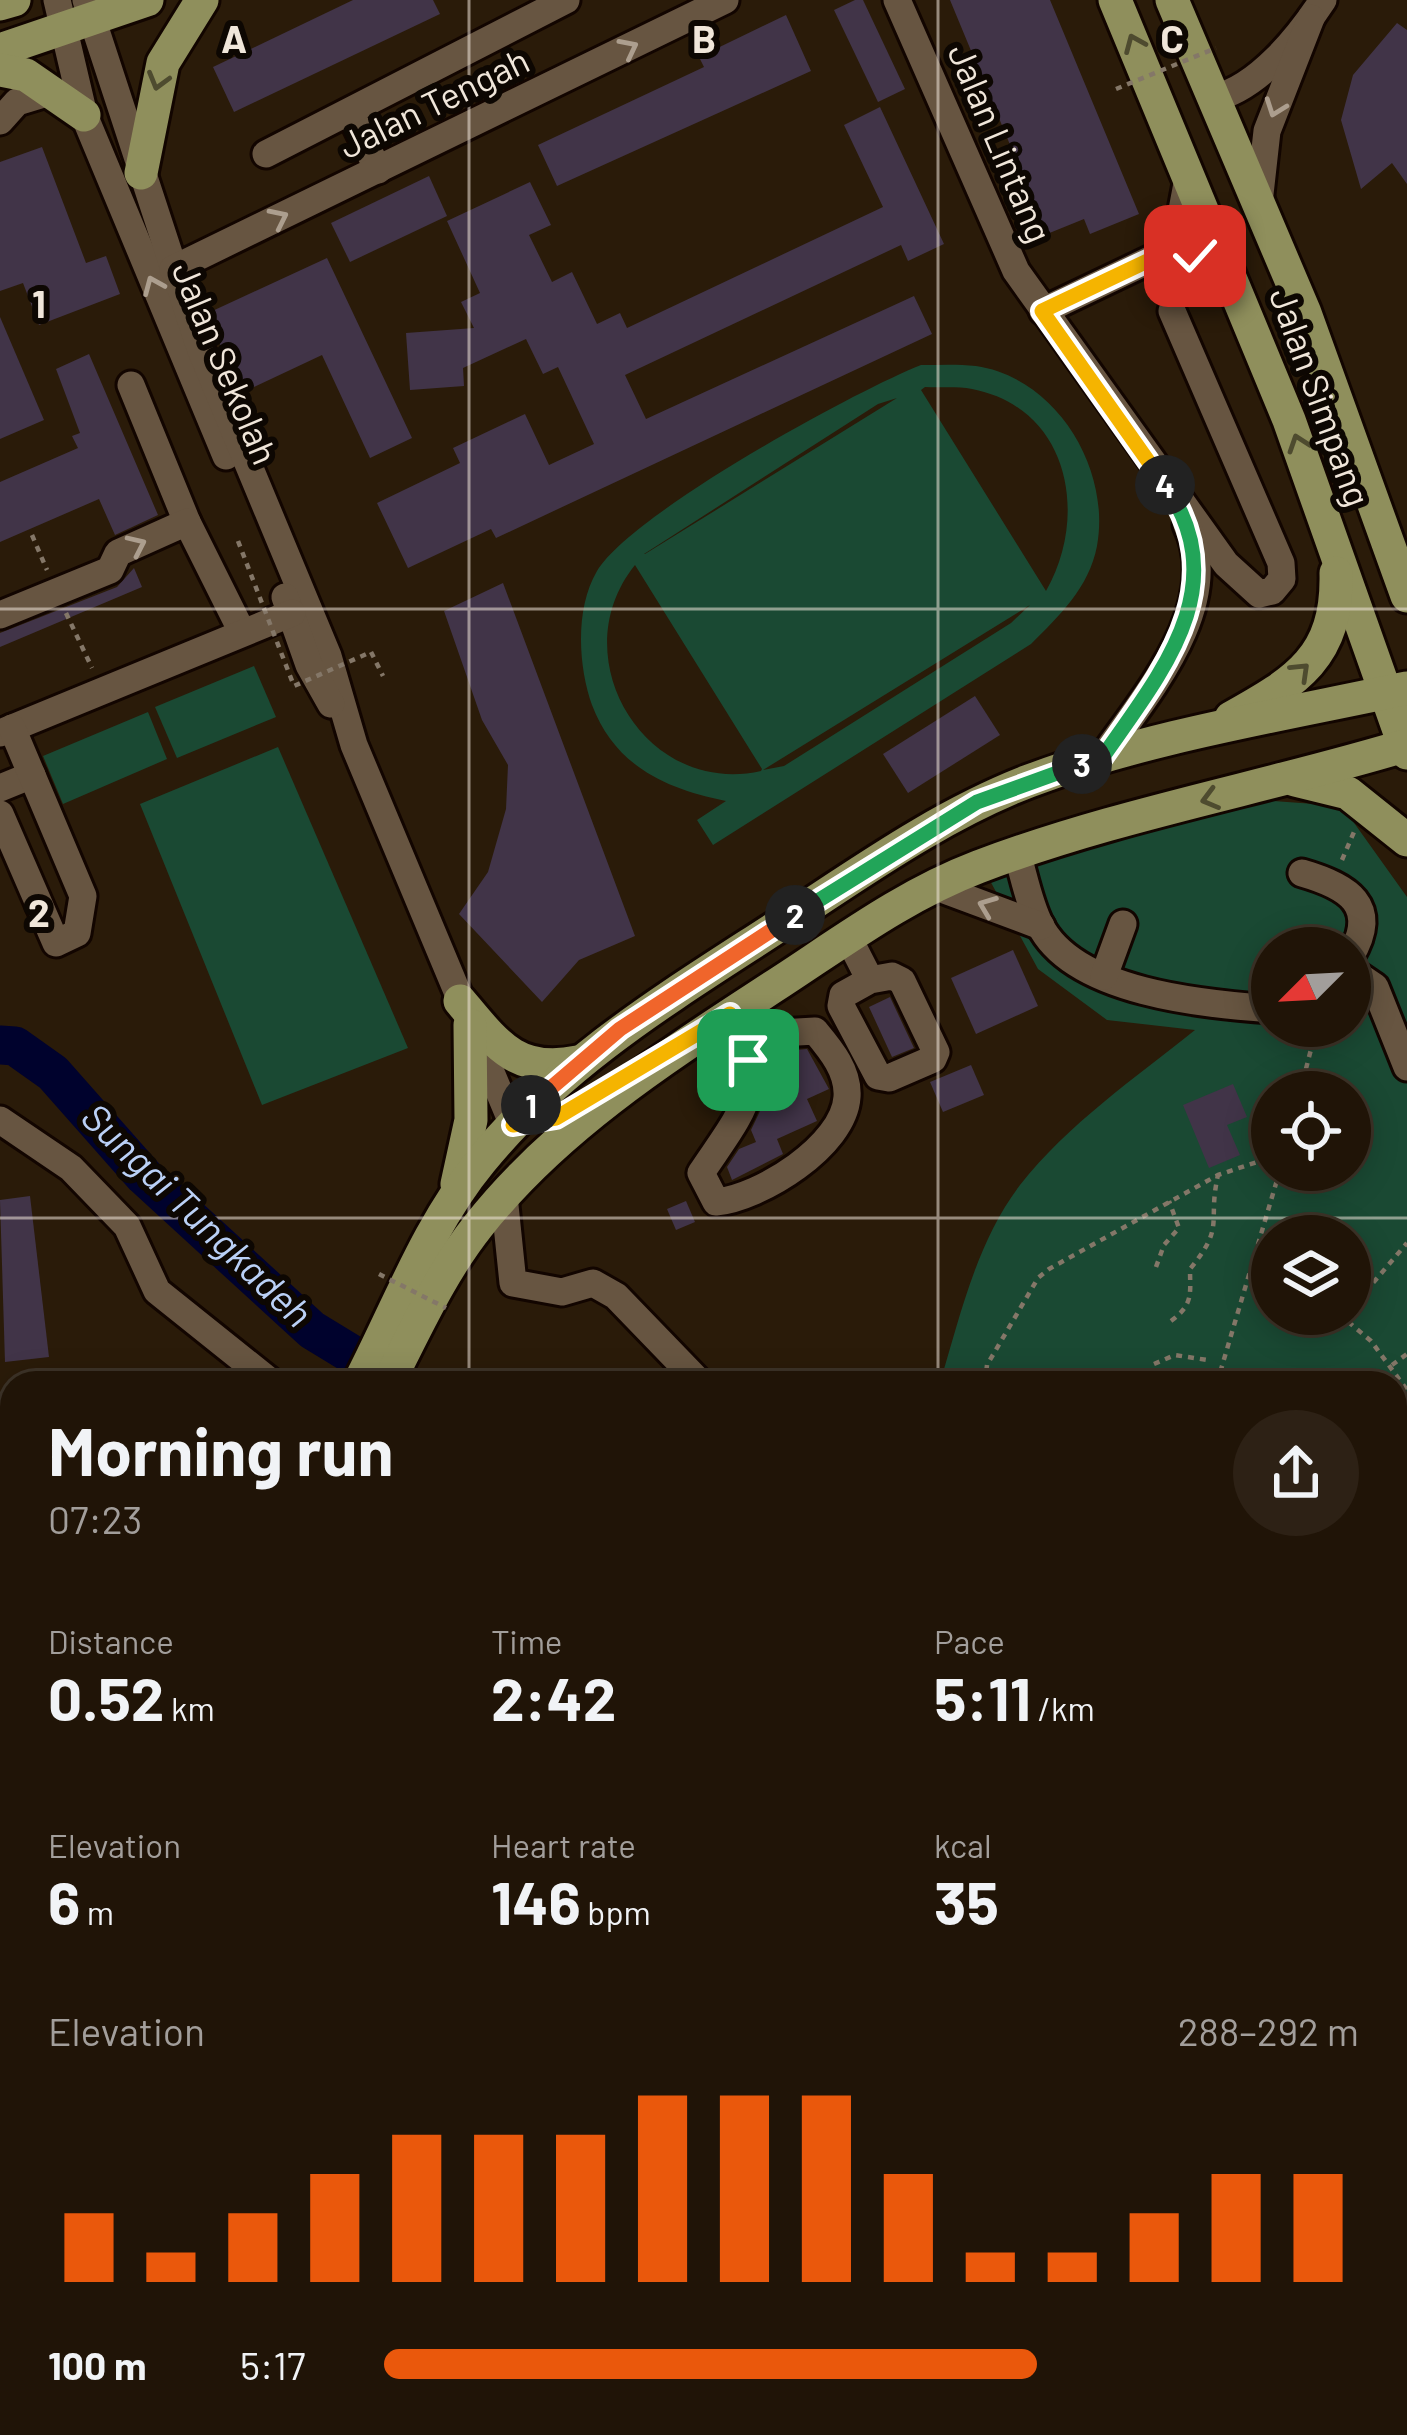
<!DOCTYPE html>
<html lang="en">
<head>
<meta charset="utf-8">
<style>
	body { margin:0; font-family:Barlow,sans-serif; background:#2d2115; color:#f1f3f6; height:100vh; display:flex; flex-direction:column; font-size:45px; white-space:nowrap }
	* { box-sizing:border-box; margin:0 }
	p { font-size:39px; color:#a29e9b }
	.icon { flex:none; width:66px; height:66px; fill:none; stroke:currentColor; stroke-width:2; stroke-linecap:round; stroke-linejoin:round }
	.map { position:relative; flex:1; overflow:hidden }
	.panel { position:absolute; left:0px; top:1371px; width:1407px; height:1065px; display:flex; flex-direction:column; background:#201407; border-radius:36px 36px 0 0; box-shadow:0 6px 30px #0003,0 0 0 3px #3d3328 }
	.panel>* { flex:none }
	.needle { width:78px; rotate:246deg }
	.controls { position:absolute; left:1251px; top:927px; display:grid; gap:24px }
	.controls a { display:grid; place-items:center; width:120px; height:120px; border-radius:50%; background:#201407; box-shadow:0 6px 30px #0003,0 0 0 3px #3d3328; font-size:60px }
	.pin { position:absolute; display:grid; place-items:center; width:102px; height:102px; color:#fff; margin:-51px; border-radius:24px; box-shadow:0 6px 18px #0006 }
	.km { position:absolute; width:60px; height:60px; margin:-30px; border-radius:50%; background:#222; color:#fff; font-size:33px; line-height:60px; text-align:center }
	.round { display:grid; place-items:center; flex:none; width:126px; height:126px; border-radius:63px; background:#2d2115 }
	.head { display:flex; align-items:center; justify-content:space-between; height:204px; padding:0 48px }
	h1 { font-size:66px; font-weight:700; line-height:90px }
	.stats { display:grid; grid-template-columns:repeat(3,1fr); gap:18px; height:204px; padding:12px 48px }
	.stats div { display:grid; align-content:center }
	.stats b { font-size:60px; font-weight:700 }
	.stats small { font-size:33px; font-weight:400 }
	.stats p { font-size:33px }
	.chart { height:336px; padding:24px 48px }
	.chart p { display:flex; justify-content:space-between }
	.chart svg { width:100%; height:216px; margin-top:12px; stroke:#ea580c; stroke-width:6 }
	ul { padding:0 48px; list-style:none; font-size:39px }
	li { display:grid; grid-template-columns:192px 144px 1fr; align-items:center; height:90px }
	li i { height:30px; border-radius:15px; background:#ea580c }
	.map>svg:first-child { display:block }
	.green { fill:#1a4933; fill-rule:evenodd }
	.forest { fill:#0e5e3e }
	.water { fill:#00022d; stroke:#484661; stroke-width:3 }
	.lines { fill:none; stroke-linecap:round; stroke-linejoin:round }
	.river { stroke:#00022d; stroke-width:39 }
	.building { fill:#413448 }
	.minor-casing { stroke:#120500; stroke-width:33 }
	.major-casing { stroke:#120500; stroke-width:39 }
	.path { stroke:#847768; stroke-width:4.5; stroke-dasharray:6 6; stroke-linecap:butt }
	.minor { stroke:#675541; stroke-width:27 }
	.major { stroke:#8f8f5c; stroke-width:33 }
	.path-bridge { stroke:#847768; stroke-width:4.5; stroke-dasharray:6 6; stroke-linecap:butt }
	.oneway { stroke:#4e4b2f }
	.oneway2 { stroke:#ac9e8e }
	.split-1-casing { stroke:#fff; stroke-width:24 }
	.split-2-casing { stroke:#fff; stroke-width:24 }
	.split-3-casing { stroke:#fff; stroke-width:24 }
	.split-4-casing { stroke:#fff; stroke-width:24 }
	.split-5-casing { stroke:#fff; stroke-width:24 }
	.split-1 { stroke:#f5b400; stroke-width:15 }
	.split-2 { stroke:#f0652b; stroke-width:15 }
	.split-3 { stroke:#22a559; stroke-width:15 }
	.split-4 { stroke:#22a559; stroke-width:15 }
	.split-5 { stroke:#f5b400; stroke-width:15 }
	.grid { fill:none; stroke:#f0e6da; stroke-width:3; stroke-opacity:0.55 }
	.labels { text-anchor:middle; stroke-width:12; stroke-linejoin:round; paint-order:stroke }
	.street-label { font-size:36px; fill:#f0e6da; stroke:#0d0702 }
	.water-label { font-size:39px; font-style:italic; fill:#bad0f6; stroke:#0d0702 }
	.grid-label { font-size:39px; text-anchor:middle; font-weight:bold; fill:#f0e6da; stroke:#0d0702; stroke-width:12; stroke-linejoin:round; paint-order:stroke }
</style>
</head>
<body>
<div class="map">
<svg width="1407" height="2435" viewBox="0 0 1407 2435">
	<rect width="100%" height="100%" fill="#2a1b09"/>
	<!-- green -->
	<g class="green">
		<path d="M 921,365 C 939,365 958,364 976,366 C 1057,378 1111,469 1097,546 C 1089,588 1059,616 1031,644 L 713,845 L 697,820 L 726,801 C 666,789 615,766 592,705 C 578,666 575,608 597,571 C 632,513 853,392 921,365 ZM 925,387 C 940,388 957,386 972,389 C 1070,408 1089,516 1046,591 L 921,390 ZM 897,398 L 645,554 L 644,554 L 878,404 ZM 635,565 L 762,769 L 761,771 C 645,797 561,657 635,565 ZM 1030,605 L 1011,623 L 784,766 L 763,770 Z"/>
		<path d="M 254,666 L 276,717 L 177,758 L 155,707 Z"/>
		<path d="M 148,712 L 167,759 L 63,804 L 43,756 Z"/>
		<path d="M 278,747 L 408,1048 L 262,1105 L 140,804 Z"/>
		<path d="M 1245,799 L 1342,806 L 1407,897 L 1407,1704 L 1395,1714 L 1395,1383 L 940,1383 C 960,1316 977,1241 1020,1185 C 1068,1124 1135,1078 1195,1030 L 1107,1020 L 1038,969 L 988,877 ZM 1272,948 L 1350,948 L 1350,1026 L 1272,1026 ZM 1272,1092 L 1350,1092 L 1350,1170 L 1272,1170 ZM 1272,1236 L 1350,1236 L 1350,1314 L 1272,1314 Z"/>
	</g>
	<!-- forest -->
	<path class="forest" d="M 626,2424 L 1261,2424 L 1256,2435 L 629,2435 Z"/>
	<!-- water -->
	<path class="water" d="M 1407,1704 L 1407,2435 L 1256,2435 L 1261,2424 L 1395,2424 L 1395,1714 Z"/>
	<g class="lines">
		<!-- river -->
		<path class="river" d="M 0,1045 L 15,1046 L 53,1073 L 144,1176 L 312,1330 L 399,1383"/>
	</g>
	<!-- building -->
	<g class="building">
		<path d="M 353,0 L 433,0 L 440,14 L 234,112 L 213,67 Z"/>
		<path d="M 855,0 L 863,0 L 905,89 L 878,102 L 834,10 Z"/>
		<path d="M 950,0 L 1050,0 L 1139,214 L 1090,234 L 1084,219 L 1047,234 Z"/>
		<path d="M 786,15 L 811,71 L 557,186 L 538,145 L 704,67 L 699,57 Z"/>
		<path d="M 1397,23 L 1407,30 L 1407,184 L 1392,163 L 1361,189 L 1341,120 L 1353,75 Z"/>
		<path d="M 880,107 L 944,244 L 908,261 L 901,245 L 625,375 L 646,419 L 914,296 L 932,334 L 496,538 L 491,529 L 408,568 L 377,503 L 460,463 L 453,448 L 525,414 L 549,465 L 594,444 L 558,367 L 543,374 L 526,339 L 463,368 L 464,386 L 410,390 L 406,333 L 474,328 L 461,302 L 480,293 L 447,221 L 530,182 L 551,225 L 529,235 L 552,282 L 572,272 L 597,324 L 620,313 L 627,328 L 883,207 L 844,125 Z"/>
		<path d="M 42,147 L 86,263 L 106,256 L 120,294 L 39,325 L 23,283 L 0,291 L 0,162 Z"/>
		<path d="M 429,176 L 447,216 L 350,262 L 331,223 Z"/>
		<path d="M 327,258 L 412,438 L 370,458 L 322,355 L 239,394 L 208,313 Z"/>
		<path d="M 0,317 L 44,420 L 0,439 Z"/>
		<path d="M 89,354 L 158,515 L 115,535 L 99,499 L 0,542 L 0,482 L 78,448 L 72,436 L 80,433 L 56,369 Z"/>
		<path d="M 134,568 L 142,587 L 0,647 L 0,633 L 117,587 Z"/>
		<path d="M 503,583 L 635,936 L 579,960 L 542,1002 L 459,914 L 488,872 L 506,809 L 508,765 L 482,720 L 444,611 Z"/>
		<path d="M 975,696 L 1000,735 L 908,793 L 883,754 Z"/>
		<path d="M 1013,950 L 1038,1006 L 976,1034 L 951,978 Z"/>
		<path d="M 890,997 L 914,1048 L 892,1057 L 869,1007 Z"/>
		<path d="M 807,1049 L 829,1089 L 807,1099 L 817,1121 L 777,1139 L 783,1154 L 732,1180 L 727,1167 L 739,1149 L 756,1142 L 751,1130 L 761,1109 L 778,1101 L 768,1060 L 785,1051 Z"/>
		<path d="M 971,1065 L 984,1095 L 943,1112 L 930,1082 Z"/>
		<path d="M 1233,1084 L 1247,1117 L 1227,1125 L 1240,1155 L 1209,1168 L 1183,1105 Z"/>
		<path d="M 30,1196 L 49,1357 L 5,1362 L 0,1200 Z"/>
		<path d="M 686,1201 L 695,1222 L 676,1230 L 667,1209 Z"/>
	</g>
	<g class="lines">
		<defs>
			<g id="minor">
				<path d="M 57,0 L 84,115 L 226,456"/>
				<path d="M 86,0 L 200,348 L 328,656 L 354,745 L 513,1125"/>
				<path d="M 897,0 L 1016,271 L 1226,564 L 1259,594 L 1272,591 L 1282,579 L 1281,563 L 1172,311"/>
				<path d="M 1214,98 C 1258,88 1299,37 1323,0"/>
				<path d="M 351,114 L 378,170"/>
				<path d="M 0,121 L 17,102 L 53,91"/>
				<path d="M 266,154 L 566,0"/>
				<path d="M 1259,203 L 1267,131 L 1311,18"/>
				<path d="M 1158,256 L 1179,226 L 1189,173"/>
				<path d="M 173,269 L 725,0"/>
				<path d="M 1043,311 L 1158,256 L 1195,256 L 1234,282"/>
				<path d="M 131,385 L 187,522"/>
				<path d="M 285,597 L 309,665 L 331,704"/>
				<path d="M 0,615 L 110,570 L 118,553 L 187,522 L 241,630"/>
				<path d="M 0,733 L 292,613"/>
				<path d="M 1102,758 C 1144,697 1226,605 1187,525"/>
				<path d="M 0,788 L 32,775"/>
				<path d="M 0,814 L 56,943 L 77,933 L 83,896 L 12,728"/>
				<path d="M 1017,853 C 1024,876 1029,904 1040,925 C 1074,993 1205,1004 1272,1009"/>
				<path d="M 1302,873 C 1347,886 1381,905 1350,957"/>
				<path d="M 934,886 L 1041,926"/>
				<path d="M 848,937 L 870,980 L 843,995 L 841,1006 L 878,1076 L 889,1078 L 933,1059 L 936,1052 L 902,981 L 892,976 L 870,980"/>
				<path d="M 1350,970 L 1375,987 L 1407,1067"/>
				<path d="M 1104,976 L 1123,924"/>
				<path d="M 731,1014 C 773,1083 740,1114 701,1173 L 716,1202 C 760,1198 844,1146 847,1097 C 849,1071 830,1049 815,1031 L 780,1033 L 751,1049"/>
				<path d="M 0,1120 L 71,1168 L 127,1226 L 157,1291 L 272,1383"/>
				<path d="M 504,1196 L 513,1283 L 562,1292 L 593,1283 L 616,1296 L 700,1383"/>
				<path d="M 0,1612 L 12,1618"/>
				<path d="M 0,1898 L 8,1907 L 0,2051"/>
				<path d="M 542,2424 L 544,2435"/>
				<path d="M 375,2435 L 394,2428"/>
			</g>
			<g id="major">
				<path d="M 1115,0 L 1289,420 L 1407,753"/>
				<path d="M 1172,0 L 1305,313 L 1407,596"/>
				<path d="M 0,4 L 14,0"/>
				<path d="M 0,50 L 147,0"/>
				<path d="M 0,70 L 26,75 L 84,115"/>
				<path d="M 141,173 L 163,63 L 202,0"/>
				<path d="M 1231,718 C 1297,681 1338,657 1336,573"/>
				<path d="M 1295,780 L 1348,793 L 1407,840"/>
				<path d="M 460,1001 C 496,1044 517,1075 578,1062"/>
				<path d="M 457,1184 L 471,1120 L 470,1025"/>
				<path d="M 359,1383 C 397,1310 428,1225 481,1161 C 565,1058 676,993 786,921 C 864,870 941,815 1029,781 C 1149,736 1282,715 1407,688"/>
				<path d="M 388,1383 C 416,1329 440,1274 478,1226 C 559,1123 675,1051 782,981 C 846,939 907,894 978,867 C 1117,814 1265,788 1407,745"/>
				<path d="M 301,2424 L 305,2435"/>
				<path d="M 327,2424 L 331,2435"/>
			</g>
		</defs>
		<!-- minor casing -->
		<use href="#minor" class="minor-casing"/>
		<!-- major casing -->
		<use href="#major" class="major-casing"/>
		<!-- path -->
		<g class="path">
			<path d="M 32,535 L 47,570"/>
			<path d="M 66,613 L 92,668"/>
			<path d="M 371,652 L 383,676"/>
			<path d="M 1342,860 L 1354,832"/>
			<path d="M 1300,1092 L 1317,1026"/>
			<path d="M 1156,1267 L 1164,1245 L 1179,1228 L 1169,1201"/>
			<path d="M 1267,1273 L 1272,1275"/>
			<path d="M 1350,1310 L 1407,1243"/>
			<path d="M 1339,1314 L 1371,1341 L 1407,1390"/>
			<path d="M 1171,1321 C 1194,1304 1190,1293 1190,1269 C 1226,1225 1207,1224 1218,1175"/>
			<path d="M 1154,1364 L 1175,1355 L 1207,1360"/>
			<path d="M 1392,1365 L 1407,1354"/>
			<path d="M 985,1383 L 987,1365 L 1038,1278 L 1049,1269 L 1218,1175 L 1272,1157"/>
			<path d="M 1217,1383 L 1280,1170"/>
			<path d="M 1395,1519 L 1407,1519"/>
			<path d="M 1395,1688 L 1407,1678"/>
		</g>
		<!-- minor -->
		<use href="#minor" class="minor"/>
		<!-- major -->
		<use href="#major" class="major"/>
		<!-- path-bridge -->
		<g class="path-bridge">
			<path d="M 1116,89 L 1216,48"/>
			<path d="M 238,541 L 294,686 L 371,652"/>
			<path d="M 379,1274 L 446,1308"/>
		</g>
	</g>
	<!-- one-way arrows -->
	<defs><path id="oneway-chevron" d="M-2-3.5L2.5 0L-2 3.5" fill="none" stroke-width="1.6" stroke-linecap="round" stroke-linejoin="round" transform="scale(3)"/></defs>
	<g class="oneway">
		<use href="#oneway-chevron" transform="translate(1134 43) rotate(-113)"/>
		<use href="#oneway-chevron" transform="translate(158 81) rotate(106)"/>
		<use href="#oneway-chevron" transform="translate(1298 443) rotate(-109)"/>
		<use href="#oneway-chevron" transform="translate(1301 671) rotate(-44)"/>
		<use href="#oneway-chevron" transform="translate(1210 799) rotate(165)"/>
	</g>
	<g class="oneway2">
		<use href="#oneway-chevron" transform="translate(629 48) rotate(-27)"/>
		<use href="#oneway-chevron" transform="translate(1275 108) rotate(110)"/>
		<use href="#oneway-chevron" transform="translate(279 218) rotate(-26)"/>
		<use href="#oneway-chevron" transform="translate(153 285) rotate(-113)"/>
		<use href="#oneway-chevron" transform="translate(137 545) rotate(-25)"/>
		<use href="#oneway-chevron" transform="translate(987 906) rotate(-159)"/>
	</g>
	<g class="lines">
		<defs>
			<path id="split-1" d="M 531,1105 L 513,1125 L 556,1118 L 730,1014 L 751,1049 L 748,1060"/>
			<path id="split-2" d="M 531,1105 L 620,1029 L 795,915"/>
			<path id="split-3" d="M 795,915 L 977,802 L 1082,764"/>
			<path id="split-4" d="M 1082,764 L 1102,758 C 1161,673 1236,586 1165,485"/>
			<path id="split-5" d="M 1165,485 L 1042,311 L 1158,256 L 1195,256"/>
		</defs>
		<!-- split-1 casing -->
		<use href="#split-1" class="split-1-casing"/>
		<!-- split-2 casing -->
		<use href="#split-2" class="split-2-casing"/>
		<!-- split-3 casing -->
		<use href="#split-3" class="split-3-casing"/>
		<!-- split-4 casing -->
		<use href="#split-4" class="split-4-casing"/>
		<!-- split-5 casing -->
		<use href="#split-5" class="split-5-casing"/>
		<!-- split-1 -->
		<use href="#split-1" class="split-1"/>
		<!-- split-2 -->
		<use href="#split-2" class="split-2"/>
		<!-- split-3 -->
		<use href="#split-3" class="split-3"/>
		<!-- split-4 -->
		<use href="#split-4" class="split-4"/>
		<!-- split-5 -->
		<use href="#split-5" class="split-5"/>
	</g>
	<!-- grid -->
	<path class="grid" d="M 469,0 L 469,1383M 938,0 L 938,1383M 0,609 L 1407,609M 0,1218 L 1407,1218M 0,1826 L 12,1826M 1395,1826 L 1407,1826M 469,2424 L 469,2435M 938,2424 L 938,2435"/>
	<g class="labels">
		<!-- street labels -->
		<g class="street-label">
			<text transform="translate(434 103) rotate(-26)" y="13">Jalan Tengah</text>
			<text transform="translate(1000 143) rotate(67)" y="13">Jalan Lintang</text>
			<text transform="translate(225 363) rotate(67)" y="13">Jalan Sekolah</text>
			<text transform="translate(1320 397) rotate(70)" y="13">Jalan Simpang</text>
		</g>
		<!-- water labels -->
		<g class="water-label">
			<text transform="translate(197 1215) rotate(44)" y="14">Sungai Tungkadeh</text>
		</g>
	</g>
	<g class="grid-label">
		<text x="234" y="53">A</text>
		<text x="704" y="53">B</text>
		<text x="1172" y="53">C</text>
		<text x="39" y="318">1</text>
		<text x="39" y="927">2</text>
	</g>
</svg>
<div class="controls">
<a><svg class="needle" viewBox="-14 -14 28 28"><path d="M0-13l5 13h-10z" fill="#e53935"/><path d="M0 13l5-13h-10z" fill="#a29e9b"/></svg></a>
<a><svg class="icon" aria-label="locate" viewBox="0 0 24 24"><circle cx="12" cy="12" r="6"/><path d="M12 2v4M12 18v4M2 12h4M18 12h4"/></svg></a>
<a><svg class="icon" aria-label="layers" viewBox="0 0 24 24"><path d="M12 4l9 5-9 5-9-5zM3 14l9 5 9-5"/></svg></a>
</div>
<div class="pin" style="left:748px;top:1060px;background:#1e9e55"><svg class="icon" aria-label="arrive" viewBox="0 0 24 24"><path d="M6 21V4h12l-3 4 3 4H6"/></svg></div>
<div class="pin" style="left:1195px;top:256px;background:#d93025"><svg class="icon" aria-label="check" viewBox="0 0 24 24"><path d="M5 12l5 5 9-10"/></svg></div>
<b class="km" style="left:531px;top:1105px">1</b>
<b class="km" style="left:795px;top:915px">2</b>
<b class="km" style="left:1082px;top:764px">3</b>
<b class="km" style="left:1165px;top:485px">4</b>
<section class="panel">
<div class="head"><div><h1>Morning run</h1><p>07:23</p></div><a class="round"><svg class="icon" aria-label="share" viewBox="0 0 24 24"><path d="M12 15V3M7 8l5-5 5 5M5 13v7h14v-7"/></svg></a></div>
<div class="stats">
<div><p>Distance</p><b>0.52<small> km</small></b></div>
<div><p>Time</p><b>2:42</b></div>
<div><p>Pace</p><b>5:11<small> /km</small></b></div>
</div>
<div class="stats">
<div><p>Elevation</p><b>6<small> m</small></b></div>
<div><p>Heart rate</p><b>146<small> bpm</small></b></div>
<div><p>kcal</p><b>35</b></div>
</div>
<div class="chart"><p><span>Elevation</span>288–292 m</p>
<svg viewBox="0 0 160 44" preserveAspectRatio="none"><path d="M5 44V30M15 44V38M25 44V30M35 44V22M45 44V14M55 44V14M65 44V14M75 44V6M85 44V6M95 44V6M105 44V22M115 44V38M125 44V38M135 44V30M145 44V22M155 44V22"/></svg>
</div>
<ul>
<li><b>100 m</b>5:17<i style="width:67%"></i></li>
</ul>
</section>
</div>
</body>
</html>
